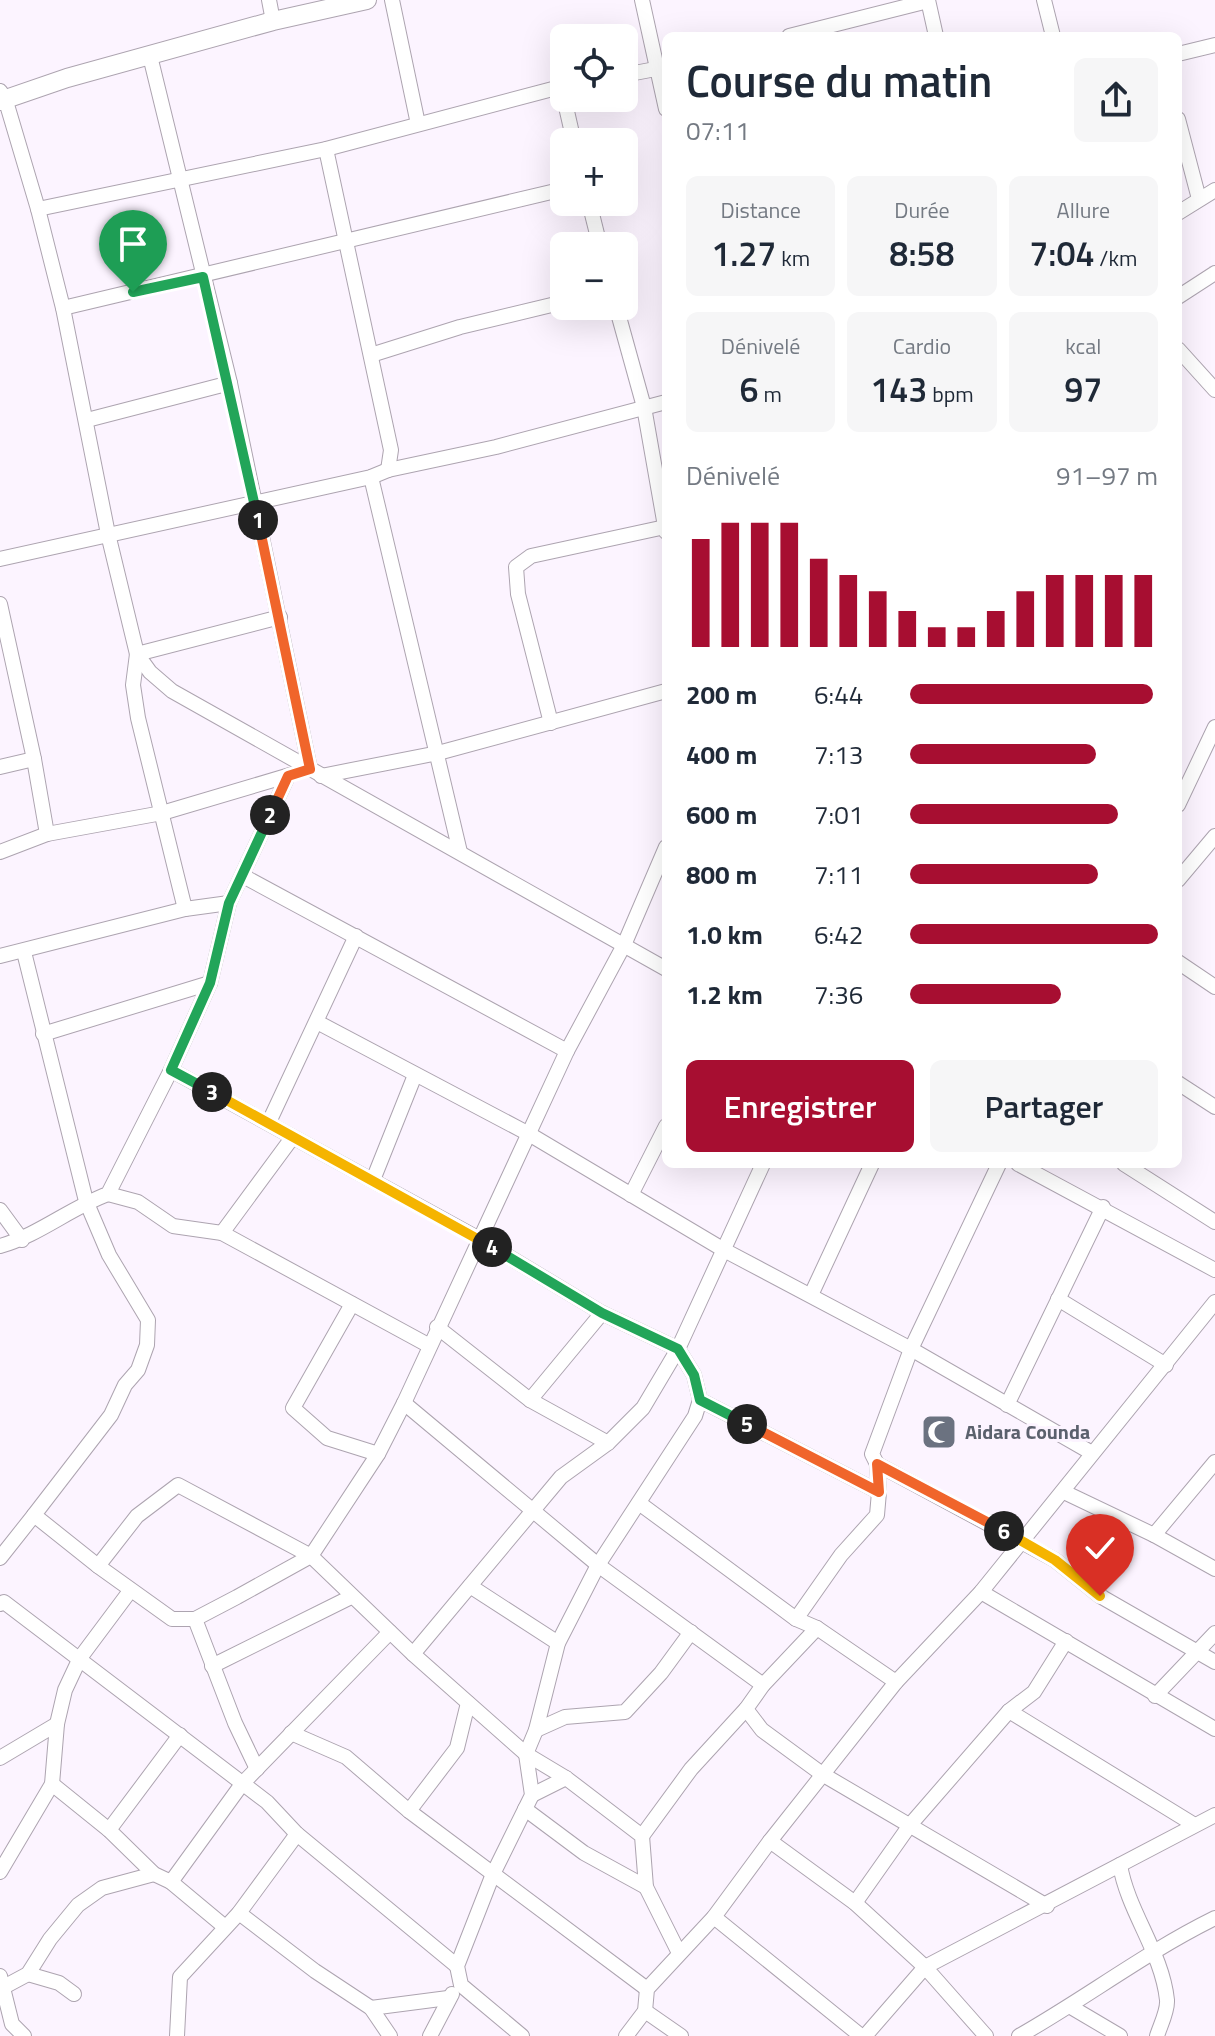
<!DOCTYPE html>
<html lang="fr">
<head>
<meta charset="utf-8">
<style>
	body { margin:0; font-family:"Titillium Web",sans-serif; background:#f6f6f7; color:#1f2937; height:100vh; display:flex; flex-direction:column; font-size:30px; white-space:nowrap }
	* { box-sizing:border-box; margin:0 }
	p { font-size:26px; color:#747a83 }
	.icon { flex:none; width:44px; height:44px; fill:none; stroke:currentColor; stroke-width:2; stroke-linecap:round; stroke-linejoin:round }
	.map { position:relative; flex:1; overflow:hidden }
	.panel { position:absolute; left:662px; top:32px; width:520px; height:1136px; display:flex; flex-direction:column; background:#fff; border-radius:12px; box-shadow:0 8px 32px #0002 }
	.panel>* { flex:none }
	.tools { position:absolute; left:550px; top:24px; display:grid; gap:16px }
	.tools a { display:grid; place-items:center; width:88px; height:88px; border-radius:12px; background:#fff; box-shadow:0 8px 32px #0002; font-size:40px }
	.pin { position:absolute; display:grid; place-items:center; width:68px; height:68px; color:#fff; margin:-82px -34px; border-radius:50% 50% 50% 0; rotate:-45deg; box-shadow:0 0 8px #0007 }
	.pin .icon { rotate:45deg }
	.km { position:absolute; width:40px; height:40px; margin:-20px; border-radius:50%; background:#222; color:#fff; font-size:22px; line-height:40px; text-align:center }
	.round { display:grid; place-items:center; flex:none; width:84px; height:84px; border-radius:12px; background:#f6f6f7 }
	.headline { display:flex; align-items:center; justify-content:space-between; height:136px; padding:0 24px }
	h1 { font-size:44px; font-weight:600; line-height:60px }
	.figures { display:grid; grid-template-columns:repeat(3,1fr); gap:12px; height:136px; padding:8px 24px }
	.figures div { display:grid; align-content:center; border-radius:12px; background:#f6f6f7; text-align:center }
	.figures b { font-size:34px; font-weight:600 }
	.figures small { font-size:22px; font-weight:400 }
	.figures p { font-size:22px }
	.chart { height:224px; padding:16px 24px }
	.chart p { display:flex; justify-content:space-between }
	.chart svg { width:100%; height:144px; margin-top:8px; stroke:#a70e31; stroke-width:6 }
	.button { display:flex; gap:16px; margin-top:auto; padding:16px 24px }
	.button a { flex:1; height:92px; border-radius:12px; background:#a70e31; color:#fff; font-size:32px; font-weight:600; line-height:92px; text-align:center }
	.button a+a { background:#f6f6f7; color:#1f2937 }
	ul { padding:0 24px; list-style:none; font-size:26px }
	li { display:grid; grid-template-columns:128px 96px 1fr; align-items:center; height:60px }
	li i { height:20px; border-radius:10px; background:#a70e31 }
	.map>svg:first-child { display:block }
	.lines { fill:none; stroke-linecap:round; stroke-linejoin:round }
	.minor-casing { stroke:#ada4b0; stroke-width:16 }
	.major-casing { stroke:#ada4b0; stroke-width:20 }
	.minor { stroke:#fff; stroke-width:14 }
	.major { stroke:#fff; stroke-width:18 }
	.split-1-casing { stroke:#fff; stroke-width:16 }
	.split-2-casing { stroke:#fff; stroke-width:16 }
	.split-3-casing { stroke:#fff; stroke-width:16 }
	.split-4-casing { stroke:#fff; stroke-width:16 }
	.split-5-casing { stroke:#fff; stroke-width:16 }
	.split-6-casing { stroke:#fff; stroke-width:16 }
	.split-7-casing { stroke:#fff; stroke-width:16 }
	.split-1 { stroke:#22a559; stroke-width:10 }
	.split-2 { stroke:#f0652b; stroke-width:10 }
	.split-3 { stroke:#22a559; stroke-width:10 }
	.split-4 { stroke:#f5b400; stroke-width:10 }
	.split-5 { stroke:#22a559; stroke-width:10 }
	.split-6 { stroke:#f0652b; stroke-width:10 }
	.split-7 { stroke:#f5b400; stroke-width:10 }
	.labels { text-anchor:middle; stroke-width:6; stroke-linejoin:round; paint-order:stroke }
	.worship-label { font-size:20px; font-weight:bold; fill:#5b616d; stroke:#fcf4ff; text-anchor:start }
</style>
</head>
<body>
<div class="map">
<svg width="1215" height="2036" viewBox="0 0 1215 2036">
	<rect width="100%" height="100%" fill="#fcf4ff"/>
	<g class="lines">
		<defs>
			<g id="minor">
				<path d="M 269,0 L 273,21"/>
				<path d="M 392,0 L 418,124"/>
				<path d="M 642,0 L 666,109"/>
				<path d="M 928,0 L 936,36"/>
				<path d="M 1044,0 L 1053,36"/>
				<path d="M 789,36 L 928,1"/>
				<path d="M 1178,54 L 1215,45"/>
				<path d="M 150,56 L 230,383 L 310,769"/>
				<path d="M 624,75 L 666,67"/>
				<path d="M 0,91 L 5,98 L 38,209 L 63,308 L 108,534 L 137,654 L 150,672 L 172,691 L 666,969"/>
				<path d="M 564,98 L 574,142"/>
				<path d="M 1178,119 L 1199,199"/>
				<path d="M 326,149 L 391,450 L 388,470"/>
				<path d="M 589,202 L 600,246"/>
				<path d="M 38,209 L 326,149 L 564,86"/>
				<path d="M 1178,213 L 1215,190"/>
				<path d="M 1178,297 L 1215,273"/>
				<path d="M 616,306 L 644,407 L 666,532"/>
				<path d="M 63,308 L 564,189"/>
				<path d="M 1178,349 L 1215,390"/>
				<path d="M 371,355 L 460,327 L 564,302"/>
				<path d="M 87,420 L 230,383"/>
				<path d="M 371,477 L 460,852"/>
				<path d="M 0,559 L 371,477 L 388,470 L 496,447 L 666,402"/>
				<path d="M 0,604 L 34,759 L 47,834"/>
				<path d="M 551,723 L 518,594 L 516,567 L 531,556 L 665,527"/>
				<path d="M 0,767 L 34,759"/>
				<path d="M 321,776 L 438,753 L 666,691"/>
				<path d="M 1178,805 L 1215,727"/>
				<path d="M 666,847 L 624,945 L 567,1051 L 404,1403 L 378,1454 L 311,1556 L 237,1597 L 195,1619 L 172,1619 L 98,1566 L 137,1516 L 178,1485 L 311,1556 L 413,1654 L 526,1754 L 566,1778 L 642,1836 L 646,1887 L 679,1953"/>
				<path d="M 0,852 L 47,834 L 162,813 L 290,775"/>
				<path d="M 243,876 L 567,1051"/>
				<path d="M 1178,880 L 1215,836"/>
				<path d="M 185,909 L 138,718 L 133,685 L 137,654 L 280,617"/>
				<path d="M 24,952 L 86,1201 L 109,1255 L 148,1320 L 147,1345 L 138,1370 L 125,1385 L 111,1415 L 34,1515 L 98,1566"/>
				<path d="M 0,956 L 185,909 L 229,903"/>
				<path d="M 1178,962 L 1215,987"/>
				<path d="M 317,1022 L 529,1134 L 724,1250 L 911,1349 L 1092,1453"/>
				<path d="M 43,1034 L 210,983"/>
				<path d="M 171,1070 L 481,1240 L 602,1313 L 678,1349 L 694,1375 L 700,1400 L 695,1416 L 598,1565 L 558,1643 L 536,1730 L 526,1754 L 532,1795 L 493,1874 L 457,1966 L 461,1985 L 522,2036"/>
				<path d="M 1178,1083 L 1215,1107"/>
				<path d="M 269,1122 L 356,936"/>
				<path d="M 1018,1164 L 1215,1270"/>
				<path d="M 1124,1164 L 1215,1222"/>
				<path d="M 373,1180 L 415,1075"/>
				<path d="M 108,1194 L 138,1202 L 173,1226 L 222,1233 L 428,1345"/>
				<path d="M 631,1195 L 666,1126"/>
				<path d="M 0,1210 L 22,1240"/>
				<path d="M 222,1233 L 292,1138"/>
				<path d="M 0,1246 C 39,1235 70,1208 108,1194 L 171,1070 L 210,983 L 229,903 L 288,776"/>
				<path d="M 811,1295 L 872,1164"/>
				<path d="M 1058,1299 L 1166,1365"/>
				<path d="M 352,1304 L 293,1408 L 327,1438 L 378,1454"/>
				<path d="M 437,1327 L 530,1400 L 608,1443"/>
				<path d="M 530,1400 L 602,1313"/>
				<path d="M 700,1400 L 879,1492"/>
				<path d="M 404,1403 L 598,1565 L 763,1685"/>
				<path d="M 1007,1405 L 1103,1207"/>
				<path d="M 877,1464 L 1055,1560 L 1100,1596 L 1215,1662"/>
				<path d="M 1064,1492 L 1154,1535 L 1215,1569"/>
				<path d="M 639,1503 L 796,1619 L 817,1628 L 896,1682"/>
				<path d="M 1154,1535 L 1215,1462"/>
				<path d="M 0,1558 L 34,1515"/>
				<path d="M 470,1586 L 558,1643"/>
				<path d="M 981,1592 L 1215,1729"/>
				<path d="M 0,1604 L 4,1602 L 267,1802 L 297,1834 L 457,1966"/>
				<path d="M 195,1619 L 235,1723 L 257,1769"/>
				<path d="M 796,1619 L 841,1555 L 877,1515 L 879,1492 L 877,1464 L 872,1454 L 911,1349 L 999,1164"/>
				<path d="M 817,1628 L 763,1685 L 746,1709 L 762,1730 L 822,1774 L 1047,1906"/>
				<path d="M 413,1654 L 561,1477 L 608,1443 L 643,1408 L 678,1349 L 763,1164"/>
				<path d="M 212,1666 L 351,1597"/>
				<path d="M 1155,1696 L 1215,1633"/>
				<path d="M 1009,1711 L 1193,1824"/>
				<path d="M 536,1730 L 565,1717 L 625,1712 L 661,1673 L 691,1632"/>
				<path d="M 291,1733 L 346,1757 L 409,1811 L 647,1989"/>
				<path d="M 0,1758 L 57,1724"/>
				<path d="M 52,1784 L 109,1830 L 154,1874 L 171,1882 L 242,1784 L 390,1632"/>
				<path d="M 532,1795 L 566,1778"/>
				<path d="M 525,1809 L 584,1853 L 646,1887"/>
				<path d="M 409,1811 L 457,1748 L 468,1703"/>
				<path d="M 109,1830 L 180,1735"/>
				<path d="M 642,1836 L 691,1769 L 746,1709"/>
				<path d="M 770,1841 L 855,1903 L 925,1967 L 865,2036"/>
				<path d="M 1120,1865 C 1128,1912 1162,1952 1167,2000 C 1168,2011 1160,2026 1157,2036"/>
				<path d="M 0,1872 L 52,1784 L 57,1724 L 65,1690 L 80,1658 L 130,1591"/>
				<path d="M 171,1882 L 225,1927"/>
				<path d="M 855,1903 L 910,1825 L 1009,1711 L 1034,1692 L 1066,1641"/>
				<path d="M 239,1913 L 315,1971 L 371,2008 L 390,2036"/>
				<path d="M 714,1917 L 861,2036"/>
				<path d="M 28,1974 L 59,1983 L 74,1994"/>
				<path d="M 0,1976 L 12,2024 L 24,2036"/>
				<path d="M 0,1989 L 28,1974 L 50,1939 L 78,1905 L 102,1888 L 154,1874"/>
				<path d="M 1071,2007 L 1120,2036"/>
				<path d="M 371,2008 L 448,1998"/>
				<path d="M 645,2011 L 681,2036"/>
				<path d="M 177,2036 L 180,1977 L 239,1913 L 297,1834"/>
				<path d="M 430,2036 L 452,1994"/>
				<path d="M 626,2036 L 645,2011 L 647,1989 L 714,1917 L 770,1841 L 896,1682 L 981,1592 L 1215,1302"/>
				<path d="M 986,2036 L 925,1967 L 1215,1815"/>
				<path d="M 1019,2036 C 1086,1998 1146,1952 1215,1918"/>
			</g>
			<path id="major" d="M 0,101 L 67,78 L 273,21 L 367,0"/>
		</defs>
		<!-- minor casing -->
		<use href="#minor" class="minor-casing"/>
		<!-- major casing -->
		<use href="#major" class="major-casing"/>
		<!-- minor -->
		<use href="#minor" class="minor"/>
		<!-- major -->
		<use href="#major" class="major"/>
	</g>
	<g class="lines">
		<defs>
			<path id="split-1" d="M 133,292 L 203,277 L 258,520"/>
			<path id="split-2" d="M 258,520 L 310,769 L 288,776 L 270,815"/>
			<path id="split-3" d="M 212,1092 L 171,1070 L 210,983 L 229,903 L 270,815"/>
			<path id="split-4" d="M 212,1092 L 492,1247"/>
			<path id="split-5" d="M 492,1247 L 602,1313 L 678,1349 L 694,1375 L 700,1400 L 747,1424"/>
			<path id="split-6" d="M 747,1424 L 879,1492 L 877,1464 L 1004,1531"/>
			<path id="split-7" d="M 1004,1531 L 1055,1560 L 1100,1596"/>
		</defs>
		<!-- split-1 casing -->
		<use href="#split-1" class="split-1-casing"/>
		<!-- split-2 casing -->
		<use href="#split-2" class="split-2-casing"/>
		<!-- split-3 casing -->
		<use href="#split-3" class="split-3-casing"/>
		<!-- split-4 casing -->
		<use href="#split-4" class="split-4-casing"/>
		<!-- split-5 casing -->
		<use href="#split-5" class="split-5-casing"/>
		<!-- split-6 casing -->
		<use href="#split-6" class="split-6-casing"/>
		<!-- split-7 casing -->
		<use href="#split-7" class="split-7-casing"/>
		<!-- split-1 -->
		<use href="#split-1" class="split-1"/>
		<!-- split-2 -->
		<use href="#split-2" class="split-2"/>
		<!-- split-3 -->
		<use href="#split-3" class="split-3"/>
		<!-- split-4 -->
		<use href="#split-4" class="split-4"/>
		<!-- split-5 -->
		<use href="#split-5" class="split-5"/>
		<!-- split-6 -->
		<use href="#split-6" class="split-6"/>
		<!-- split-7 -->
		<use href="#split-7" class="split-7"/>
	</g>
	<!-- icons -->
	<defs>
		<symbol id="mosque-square" viewBox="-11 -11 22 22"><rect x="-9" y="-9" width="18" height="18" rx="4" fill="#6b7280" stroke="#fcf4ff"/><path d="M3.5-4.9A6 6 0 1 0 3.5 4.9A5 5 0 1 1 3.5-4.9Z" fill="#fff"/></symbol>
	</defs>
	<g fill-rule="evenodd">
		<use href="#mosque-square" x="919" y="1412" width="40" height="40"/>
	</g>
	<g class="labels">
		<!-- worship labels -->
		<g class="worship-label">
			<text x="965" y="1439">Aidara Counda</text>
		</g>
	</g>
</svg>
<div class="tools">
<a><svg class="icon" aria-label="locate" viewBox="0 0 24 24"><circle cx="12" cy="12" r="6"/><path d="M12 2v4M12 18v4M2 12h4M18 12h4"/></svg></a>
<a>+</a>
<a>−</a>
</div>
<div class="pin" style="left:133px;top:292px;background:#1e9e55"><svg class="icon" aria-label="arrive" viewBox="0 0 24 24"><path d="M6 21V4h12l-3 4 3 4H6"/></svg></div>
<div class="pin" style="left:1100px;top:1596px;background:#d93025"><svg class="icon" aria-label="check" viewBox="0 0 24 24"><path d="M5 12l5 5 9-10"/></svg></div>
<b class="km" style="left:258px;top:520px">1</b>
<b class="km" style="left:270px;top:815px">2</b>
<b class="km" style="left:212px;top:1092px">3</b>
<b class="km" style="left:492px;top:1247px">4</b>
<b class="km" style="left:747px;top:1424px">5</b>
<b class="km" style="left:1004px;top:1531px">6</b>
<section class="panel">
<div class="headline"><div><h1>Course du matin</h1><p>07:11</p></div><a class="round"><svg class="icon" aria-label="share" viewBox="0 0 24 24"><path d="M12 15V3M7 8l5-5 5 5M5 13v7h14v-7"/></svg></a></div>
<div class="figures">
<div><p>Distance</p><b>1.27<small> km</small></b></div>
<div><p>Durée</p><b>8:58</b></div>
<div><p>Allure</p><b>7:04<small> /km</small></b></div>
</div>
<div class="figures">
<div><p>Dénivelé</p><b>6<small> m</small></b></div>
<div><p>Cardio</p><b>143<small> bpm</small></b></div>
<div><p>kcal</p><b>97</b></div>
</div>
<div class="chart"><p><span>Dénivelé</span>91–97 m</p>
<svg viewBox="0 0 160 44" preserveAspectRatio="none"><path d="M5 44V11M15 44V6M25 44V6M35 44V6M45 44V17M55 44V22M65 44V27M75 44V33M85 44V38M95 44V38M105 44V33M115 44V27M125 44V22M135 44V22M145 44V22M155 44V22"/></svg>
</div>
<ul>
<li><b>200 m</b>6:44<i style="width:98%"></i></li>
<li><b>400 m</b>7:13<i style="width:75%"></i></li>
<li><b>600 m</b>7:01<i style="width:84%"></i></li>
<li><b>800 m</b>7:11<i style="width:76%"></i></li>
<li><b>1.0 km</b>6:42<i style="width:100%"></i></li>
<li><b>1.2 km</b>7:36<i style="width:61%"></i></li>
</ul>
<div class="button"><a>Enregistrer</a><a>Partager</a></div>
</section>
</div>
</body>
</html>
